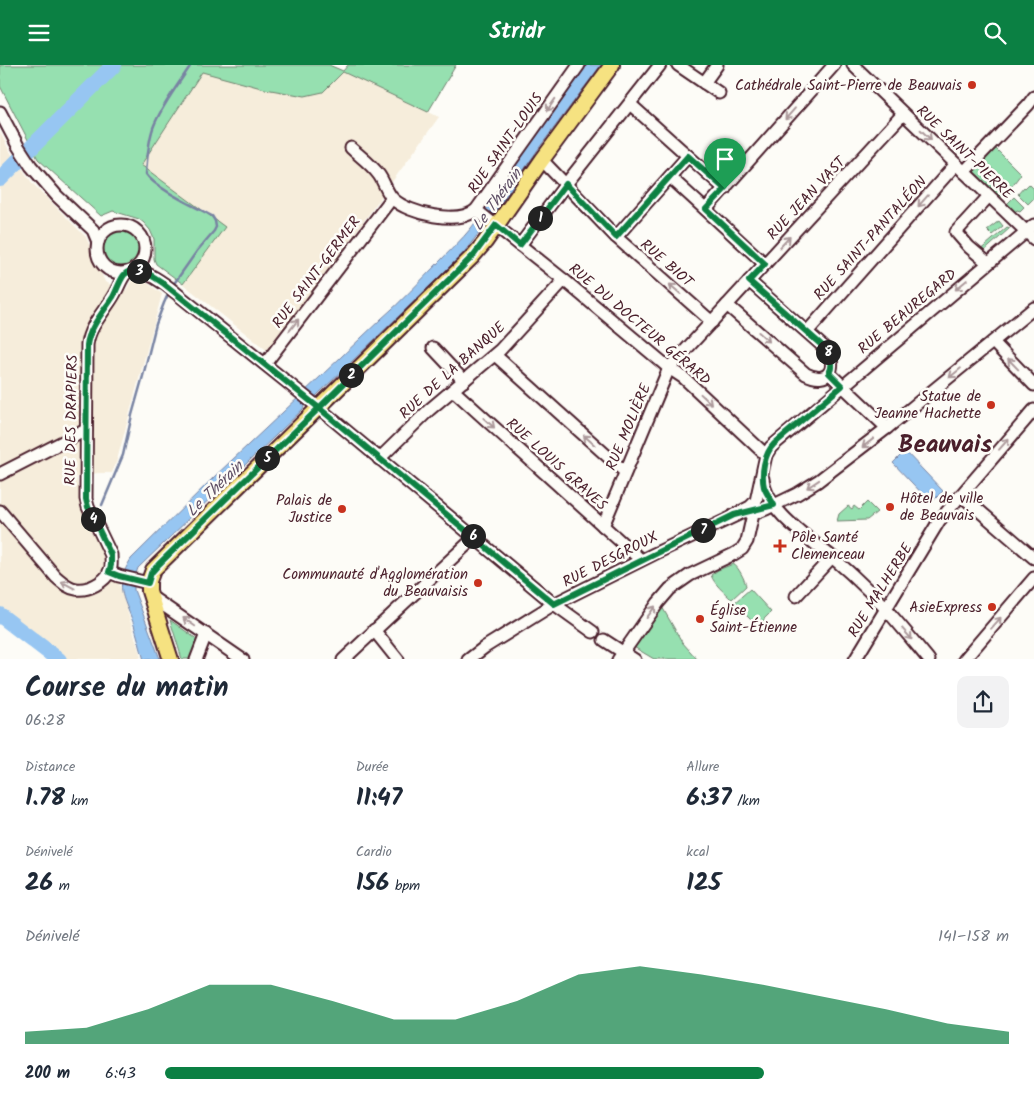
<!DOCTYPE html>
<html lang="fr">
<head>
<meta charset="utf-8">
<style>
	body { margin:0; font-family:Kalam,sans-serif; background:#f2f2f3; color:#1f2937; height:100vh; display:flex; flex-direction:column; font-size:19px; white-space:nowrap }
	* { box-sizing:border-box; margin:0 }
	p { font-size:16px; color:#747a83 }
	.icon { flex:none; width:28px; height:28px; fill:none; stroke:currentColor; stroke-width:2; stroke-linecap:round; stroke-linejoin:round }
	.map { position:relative; height:594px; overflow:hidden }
	.drawer { display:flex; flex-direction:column; background:#fff; flex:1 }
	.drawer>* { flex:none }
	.pin { position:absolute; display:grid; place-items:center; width:42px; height:42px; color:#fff; margin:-51px -21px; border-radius:50% 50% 50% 0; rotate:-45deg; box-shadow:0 0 5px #0007 }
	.pin .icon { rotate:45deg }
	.km { position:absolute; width:25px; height:25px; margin:-12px; border-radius:50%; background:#222; color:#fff; font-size:14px; line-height:25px; text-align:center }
	.round { display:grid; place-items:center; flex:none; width:52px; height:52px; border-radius:10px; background:#f2f2f3 }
	.headline { display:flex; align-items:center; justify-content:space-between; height:85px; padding:0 25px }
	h1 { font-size:28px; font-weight:800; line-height:38px }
	.stats { display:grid; grid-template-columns:repeat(3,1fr); gap:8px; height:85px; padding:5px 25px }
	.stats div { display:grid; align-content:center }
	.stats b { font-size:25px; font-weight:800 }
	.stats small { font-size:14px; font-weight:400 }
	.stats p { font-size:14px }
	.chart { height:140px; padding:10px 25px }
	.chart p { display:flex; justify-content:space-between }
	.chart svg { width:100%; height:90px; margin-top:5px; fill:#0b8043; opacity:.7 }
	ul { padding:0 25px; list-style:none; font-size:16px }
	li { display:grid; grid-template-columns:80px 60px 1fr; align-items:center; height:38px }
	li i { height:12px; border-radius:6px; background:#0b8043 }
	header { display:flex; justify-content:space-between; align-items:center; height:65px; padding:0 25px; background:#0b8043; color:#fff; font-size:22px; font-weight:800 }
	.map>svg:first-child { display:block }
	.built { fill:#f6eddb }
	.green { fill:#96e0b0; stroke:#70806e }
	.water { fill:#97c6f2; stroke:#7883a2 }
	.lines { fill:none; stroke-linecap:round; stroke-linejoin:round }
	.stream { stroke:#7883a2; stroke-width:2.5 }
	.river { stroke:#97c6f2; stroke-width:16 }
	.minor-casing { stroke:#4a1f2b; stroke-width:15 }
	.major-casing { stroke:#4a1f2b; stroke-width:18 }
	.minor { stroke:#fdfcf7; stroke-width:11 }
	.major { stroke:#f6e281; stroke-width:14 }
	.oneway { stroke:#ac999b }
	.route-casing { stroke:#fff; stroke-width:10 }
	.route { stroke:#0b8043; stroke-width:6 }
	.poi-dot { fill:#c8321e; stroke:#fdfcf7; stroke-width:2 }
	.labels { text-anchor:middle; stroke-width:5; stroke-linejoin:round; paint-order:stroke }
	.poi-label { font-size:15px; fill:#4a1f2b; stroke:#fdfcf7; text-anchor:end }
	.street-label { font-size:15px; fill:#4a1f2b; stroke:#fdfcf7 }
	.water-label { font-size:16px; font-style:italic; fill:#615167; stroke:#fdfcf7 }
	.town-label { font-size:25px; font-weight:bold; fill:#4a1f2b; stroke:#fdfcf7 }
</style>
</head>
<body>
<header><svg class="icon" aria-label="menu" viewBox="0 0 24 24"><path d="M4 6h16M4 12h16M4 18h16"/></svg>Stridr<svg class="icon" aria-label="search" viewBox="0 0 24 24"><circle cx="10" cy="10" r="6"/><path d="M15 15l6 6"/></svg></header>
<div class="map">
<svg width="1034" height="595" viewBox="0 0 1034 595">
	<rect width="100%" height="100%" fill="#fdfcf7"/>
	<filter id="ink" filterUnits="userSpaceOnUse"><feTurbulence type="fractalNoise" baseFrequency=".02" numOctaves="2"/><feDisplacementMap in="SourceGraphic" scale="10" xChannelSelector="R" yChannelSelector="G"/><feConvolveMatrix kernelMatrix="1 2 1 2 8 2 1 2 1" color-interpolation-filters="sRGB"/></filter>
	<g filter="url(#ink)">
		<!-- built -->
		<g class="built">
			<path d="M 207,0 L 330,0 L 439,52 L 269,287 L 183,219 L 224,162 L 141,100 Z"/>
			<path d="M 0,67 L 9,85 L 33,119 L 86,172 L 105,217 L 126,225 L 132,215 L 142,214 L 162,229 L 117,395 L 112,408 L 98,408 L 76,412 L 89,462 L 119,518 L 141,592 L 138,594 L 60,594 L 0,550 Z"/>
		</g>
		<!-- green -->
		<g class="green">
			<path d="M 0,0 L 329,0 L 343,6 L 348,0 L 456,0 L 428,47 L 343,7 L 323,27 L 305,31 L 265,24 L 202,7 L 141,100 L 225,162 L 183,219 L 156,199 L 154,194 L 154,174 L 150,165 L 144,158 L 139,154 L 113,146 L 101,151 L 38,94 L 0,21 Z"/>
			<path d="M 992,80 L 1021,109 L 1011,122 L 980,92 Z"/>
			<path d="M 977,97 L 1007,126 L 999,134 L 969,105 Z"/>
			<path d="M 1029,119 L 1034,124 L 1034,133 L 1028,139 L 1018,129 L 1024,122 L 1025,123 Z"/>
			<path d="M 1014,132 L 1024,142 L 1020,146 L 1017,145 L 1014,148 L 1006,140 Z"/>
			<path d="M 999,156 L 1003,161 L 992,170 L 987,165 Z"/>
			<path d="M 1007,162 L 1010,163 L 981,189 L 978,187 Z"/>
			<circle cx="121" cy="184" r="19"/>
			<path d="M 867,437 L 877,447 L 867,455 L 837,456 L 839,449 L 848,441 L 852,444 L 854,441 L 859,445 Z"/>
			<path d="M 733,499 C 738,501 745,515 746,521 L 732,534 L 731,534 C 724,527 714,519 711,510 L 718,505 Z"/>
			<path d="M 750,524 L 771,547 L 764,554 L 765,569 L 734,538 Z"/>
			<path d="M 661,540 L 682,577 L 697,594 L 654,594 L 632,581 Z"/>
			<path d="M 170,555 L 198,575 L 190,594 L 182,594 Z"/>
		</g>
		<!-- water -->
		<g class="water">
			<path d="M 584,0 L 601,0 L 539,83 L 492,151 L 462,190 L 315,332 C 309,334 305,338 303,344 L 138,503 L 134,514 L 134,525 L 160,594 L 144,595 C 140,582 137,569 133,557 C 123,531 114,521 131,494 L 214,412 L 282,348 L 381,254 C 402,236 420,216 439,197 C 455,180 474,164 484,143 Z"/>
			<path d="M 905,386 L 943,426 L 931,438 L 893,398 Z"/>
		</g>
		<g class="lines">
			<!-- stream -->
			<g class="stream">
				<path d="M 173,220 L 197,186 L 214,166 L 216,162 L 215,156 L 212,151 C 196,142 155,123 146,109 C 147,94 148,78 153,63 C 160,43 179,18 191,0"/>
				<path d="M 102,440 L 123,390 L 132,350 L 143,311 L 156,259 L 164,238 L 169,227"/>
			</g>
			<!-- river -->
			<g class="river">
				<path d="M 0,114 L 114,0"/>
				<path d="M 0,550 L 59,595"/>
			</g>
			<defs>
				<g id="minor">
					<path d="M 678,0 L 719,28"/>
					<path d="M 853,0 L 1034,174"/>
					<path d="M 704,18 L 717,0"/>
					<path d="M 630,39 L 725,124"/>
					<path d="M 0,47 L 18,81 L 31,101 L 57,131 L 93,165 L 98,177"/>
					<path d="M 351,83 C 361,92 372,100 379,110 C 384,117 387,128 393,134 C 409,149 458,160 476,145 L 579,0"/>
					<path d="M 542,95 L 616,172 L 712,257"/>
					<path d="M 964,107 L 1028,40 L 1034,32"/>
					<path d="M 670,112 L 765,199"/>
					<path d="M 706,144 L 834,0"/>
					<path d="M 476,145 L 564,215 L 669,303 L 684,313 L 766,390"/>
					<circle cx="121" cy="184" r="24"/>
					<path d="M 616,172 L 688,91"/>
					<path d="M 520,180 L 566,119 L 660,0"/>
					<path d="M 988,198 L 969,182 L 956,167 L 989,131"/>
					<path d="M 134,204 C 150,208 163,217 176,228 L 313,338 L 554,539 L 593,567"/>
					<path d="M 727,240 L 806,309 C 828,320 839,303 826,284 L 749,216"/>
					<path d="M 807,267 L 956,99"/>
					<path d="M 993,277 L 1034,320"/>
					<path d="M 433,283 L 464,316"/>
					<path d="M 495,290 L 625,407"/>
					<path d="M 265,299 L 392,133"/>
					<path d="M 829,308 L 887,363"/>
					<path d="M 453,325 L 641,495"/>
					<path d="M 379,394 L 429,345 L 500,285 L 564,215"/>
					<path d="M 0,409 L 86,365"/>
					<path d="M 763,414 C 766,446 809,473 832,492 C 845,503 857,514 869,526 C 890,547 909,571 929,595"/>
					<path d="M 961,430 L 1034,493"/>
					<path d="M 0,446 L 56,512 C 62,517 68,523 76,524 C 88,526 105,517 110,506 C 112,501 111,495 111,490 L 88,442 L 86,434 L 87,280 C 89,260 106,245 115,228 C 119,221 121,214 126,208"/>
					<path d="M 734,450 L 750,442 L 756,436 L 766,390 L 771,382 L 1034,160"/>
					<path d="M 603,461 L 669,303 L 903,49"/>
					<path d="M 109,507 L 119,511 L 148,518"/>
					<path d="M 150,531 L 243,595"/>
					<path d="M 796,531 L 832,492"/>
					<path d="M 374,565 L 398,595"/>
					<path d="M 604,575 L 635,595"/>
					<path d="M 196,595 L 206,569"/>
					<path d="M 343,595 L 475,472"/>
					<path d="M 468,595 L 485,582 L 554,539 L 654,489 L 739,449"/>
					<path d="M 618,595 L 658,538 L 670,524 L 690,510 L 734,489 L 742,484 L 747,476 L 753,449 L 766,444 L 797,429 L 818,416 L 887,363 L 1034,243"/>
					<path d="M 855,595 L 939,456 L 961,430 L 1034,345"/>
					<path d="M 964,595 L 1034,513"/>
				</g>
				<path id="major" d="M 171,595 L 149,526 L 149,516 L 153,505 L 473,191 L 485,177 L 542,95 L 612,0"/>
			</defs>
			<!-- minor casing -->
			<use href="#minor" class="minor-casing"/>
			<!-- major casing -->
			<use href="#major" class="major-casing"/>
			<!-- minor -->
			<use href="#minor" class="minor"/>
			<!-- major -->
			<use href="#major" class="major"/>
		</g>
		<!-- one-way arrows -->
		<defs><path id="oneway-shaft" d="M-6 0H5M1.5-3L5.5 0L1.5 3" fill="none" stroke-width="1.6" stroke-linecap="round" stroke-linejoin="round" transform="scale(1.25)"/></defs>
		<g class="oneway">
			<use href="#oneway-shaft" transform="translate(551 40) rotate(125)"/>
			<use href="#oneway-shaft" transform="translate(790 49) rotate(131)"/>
			<use href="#oneway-shaft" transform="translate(926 70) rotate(44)"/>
			<use href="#oneway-shaft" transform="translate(923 136) rotate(131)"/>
			<use href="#oneway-shaft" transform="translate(785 177) rotate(-47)"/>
			<use href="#oneway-shaft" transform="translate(961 220) rotate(140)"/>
			<use href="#oneway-shaft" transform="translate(675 224) rotate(-139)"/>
			<use href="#oneway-shaft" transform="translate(294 260) rotate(-52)"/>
			<use href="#oneway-shaft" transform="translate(764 272) rotate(42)"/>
			<use href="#oneway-shaft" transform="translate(1013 299) rotate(-134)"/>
			<use href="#oneway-shaft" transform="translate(955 308) rotate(141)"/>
			<use href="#oneway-shaft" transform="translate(706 334) rotate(43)"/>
			<use href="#oneway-shaft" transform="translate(489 358) rotate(42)"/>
			<use href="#oneway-shaft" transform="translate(589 375) rotate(-138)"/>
			<use href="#oneway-shaft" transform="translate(868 378) rotate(142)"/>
			<use href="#oneway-shaft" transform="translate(1004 379) rotate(-49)"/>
			<use href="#oneway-shaft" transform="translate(813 419) rotate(146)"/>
			<use href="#oneway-shaft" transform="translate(68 520) rotate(-152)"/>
			<use href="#oneway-shaft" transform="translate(651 547) rotate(-54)"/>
			<use href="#oneway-shaft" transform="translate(189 557) rotate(-145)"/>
			<use href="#oneway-shaft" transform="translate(996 558) rotate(-49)"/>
			<use href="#oneway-shaft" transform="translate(907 569) rotate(49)"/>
		</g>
	</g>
	<g class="lines" filter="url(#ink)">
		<defs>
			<path id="route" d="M 725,124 L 688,91 L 616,172 L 566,119 L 520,180 L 496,160 L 473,191 L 319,343 L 163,218 C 156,213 142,204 134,205 C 131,205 126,208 124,210 C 119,217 117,225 113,232 C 104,246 89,263 87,280 L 86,434 L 88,442 L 111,490 L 111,500 L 109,507 L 119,511 L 148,518 L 151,508 L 159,499 L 319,343 L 554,539 L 734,450 L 774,440 C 771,434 766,428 764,422 C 761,409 764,389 774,379 L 842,321 L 829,308 C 834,300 831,292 826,284 L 749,216 L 765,199 L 706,144 L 725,124"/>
		</defs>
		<!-- route casing -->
		<use href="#route" class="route-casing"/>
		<!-- route -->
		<use href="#route" class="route"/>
	</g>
	<!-- markers -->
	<g class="poi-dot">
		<circle cx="972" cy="20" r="5"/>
		<circle cx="991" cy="340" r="5"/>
		<circle cx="890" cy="442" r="5"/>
		<circle cx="342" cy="444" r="5"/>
		<path d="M777.5 473.5h5v5h5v5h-5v5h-5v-5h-5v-5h5z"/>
		<circle cx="478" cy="518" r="5"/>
		<circle cx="992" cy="542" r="5"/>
		<circle cx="700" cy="554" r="5"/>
	</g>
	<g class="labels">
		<!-- poi labels -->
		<g class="poi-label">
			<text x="962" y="25">Cathédrale Saint-Pierre de Beauvais</text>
			<text x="981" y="336">Statue de<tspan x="981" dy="17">Jeanne Hachette</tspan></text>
			<text x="900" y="438" text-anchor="start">Hôtel de ville<tspan x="900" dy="17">de Beauvais</tspan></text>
			<text x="332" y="440">Palais de<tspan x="332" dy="17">Justice</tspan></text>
			<text x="791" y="477" text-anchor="start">Pôle Santé<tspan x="791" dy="17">Clemenceau</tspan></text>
			<text x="468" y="514">Communauté d'Agglomération<tspan x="468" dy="17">du Beauvaisis</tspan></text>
			<text x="982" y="547">AsieExpress</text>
			<text x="710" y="550" text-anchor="start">Église<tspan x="710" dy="17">Saint-Étienne</tspan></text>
		</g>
		<!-- street labels -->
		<g class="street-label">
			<text transform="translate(505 78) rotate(-55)" y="5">RUE SAINT-LOUIS</text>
			<text transform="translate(965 87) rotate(44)" y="5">RUE SAINT-PIERRE</text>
			<text transform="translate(806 133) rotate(-47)" y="5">RUE JEAN VAST</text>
			<text transform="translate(870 173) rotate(-48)" y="5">RUE SAINT-PANTALÉON</text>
			<text transform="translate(667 198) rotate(41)" y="5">RUE BIOT</text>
			<text transform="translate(316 207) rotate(-53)" y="5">RUE SAINT-GERMER</text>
			<text transform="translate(907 246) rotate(-40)" y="5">RUE BEAUREGARD</text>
			<text transform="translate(640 259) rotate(40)" y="5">RUE DU DOCTEUR GÉRARD</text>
			<text transform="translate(452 305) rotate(-42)" y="5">RUE DE LA BANQUE</text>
			<text transform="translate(71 355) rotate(-89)" y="5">RUE DES DRAPIERS</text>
			<text transform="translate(628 362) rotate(-67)" y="5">RUE MOLIÈRE</text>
			<text transform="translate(557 399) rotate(42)" y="5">RUE LOUIS GRAVES</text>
			<text transform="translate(610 494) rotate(-27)" y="5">RUE DESGROUX</text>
			<text transform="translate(880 525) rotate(-58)" y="5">RUE MALHERBE</text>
		</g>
		<!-- water labels -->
		<g class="water-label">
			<text transform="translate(496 134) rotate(-54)" y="6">Le Thérain</text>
			<text transform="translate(214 423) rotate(-44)" y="6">Le Thérain</text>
		</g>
		<!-- town labels -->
		<g class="town-label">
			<text x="945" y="387">Beauvais</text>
		</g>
	</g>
</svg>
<div class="pin" style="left:725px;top:124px;background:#1e9e55"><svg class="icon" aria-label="arrive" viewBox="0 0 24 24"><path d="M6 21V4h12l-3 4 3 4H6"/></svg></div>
<b class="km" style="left:540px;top:153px">1</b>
<b class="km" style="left:351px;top:310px">2</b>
<b class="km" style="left:139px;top:206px">3</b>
<b class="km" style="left:93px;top:454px">4</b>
<b class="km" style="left:267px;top:393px">5</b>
<b class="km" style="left:473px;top:471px">6</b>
<b class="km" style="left:703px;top:465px">7</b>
<b class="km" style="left:828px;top:287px">8</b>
</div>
<section class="drawer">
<div class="headline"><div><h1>Course du matin</h1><p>06:28</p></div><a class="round"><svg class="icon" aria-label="share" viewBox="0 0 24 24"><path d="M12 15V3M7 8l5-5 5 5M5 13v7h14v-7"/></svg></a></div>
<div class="stats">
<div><p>Distance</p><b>1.78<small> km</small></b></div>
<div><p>Durée</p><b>11:47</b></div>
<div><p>Allure</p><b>6:37<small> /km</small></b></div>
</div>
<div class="stats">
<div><p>Dénivelé</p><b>26<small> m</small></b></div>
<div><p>Cardio</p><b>156<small> bpm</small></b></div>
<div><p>kcal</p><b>125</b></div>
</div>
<div class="chart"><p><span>Dénivelé</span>141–158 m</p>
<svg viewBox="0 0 160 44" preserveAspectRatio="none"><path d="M0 44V38L10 36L20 27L30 15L40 15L50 23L60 32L70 32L80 23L90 10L100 6L110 10L120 15L130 21L140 27L150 34L160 38V44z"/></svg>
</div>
<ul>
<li><b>200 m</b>6:43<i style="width:71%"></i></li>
</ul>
</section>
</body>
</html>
